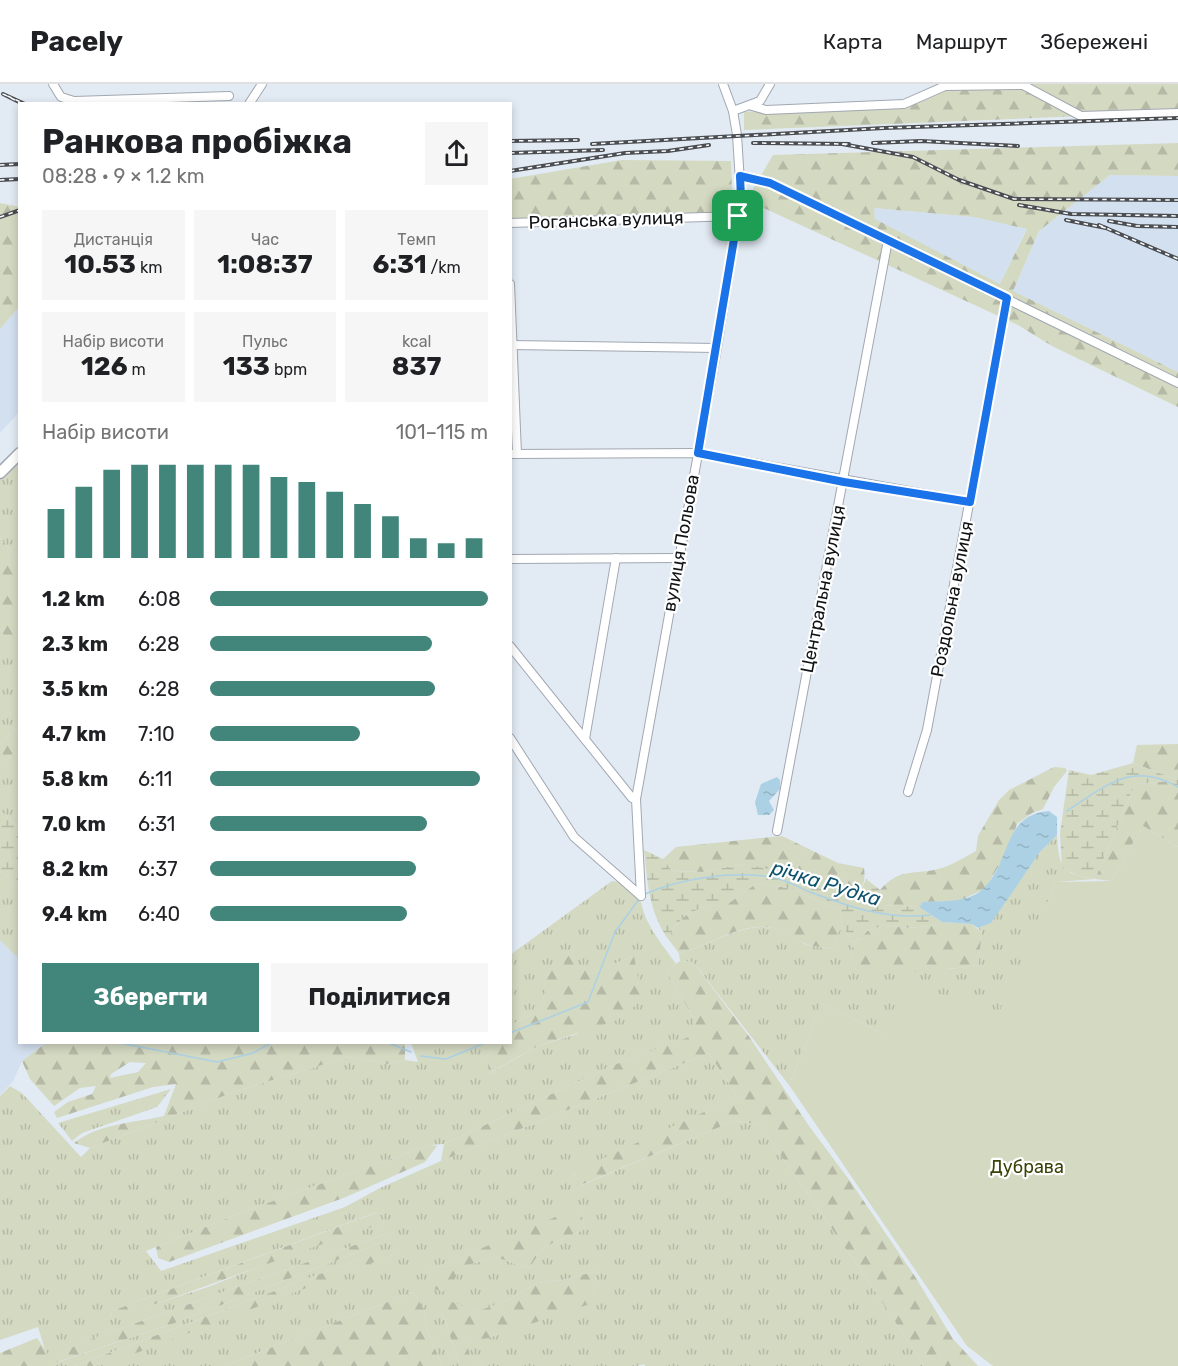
<!DOCTYPE html>
<html lang="uk">
<head>
<meta charset="utf-8">
<style>
	body { margin:0; font-family:Rubik,sans-serif; background:#f6f6f6; color:#202124; height:100vh; display:flex; flex-direction:column; font-size:22px; white-space:nowrap }
	* { box-sizing:border-box; margin:0 }
	p { font-size:20px; color:#757577 }
	.icon { flex:none; width:33px; height:33px; fill:none; stroke:currentColor; stroke-width:2; stroke-linecap:round; stroke-linejoin:round }
	.map { position:relative; flex:1; overflow:hidden }
	.side { position:absolute; left:18px; top:18px; width:494px; height:942px; display:flex; flex-direction:column; background:#fff; border-radius:0px; box-shadow:0 3px 9px #0003 }
	.side>* { flex:none }
	.pin { position:absolute; display:grid; place-items:center; width:51px; height:51px; color:#fff; margin:-26px; border-radius:12px; box-shadow:0 3px 9px #0006 }
	.round { display:grid; place-items:center; flex:none; width:63px; height:63px; border-radius:0px; background:#f6f6f6 }
	.summary { display:flex; align-items:center; justify-content:space-between; height:102px; padding:0 24px }
	h1 { font-size:33px; font-weight:700; line-height:45px }
	.metrics { display:grid; grid-template-columns:repeat(3,1fr); gap:9px; height:102px; padding:6px 24px }
	.metrics div { display:grid; align-content:center; border-radius:0px; background:#f6f6f6; text-align:center }
	.metrics b { font-size:26px; font-weight:700 }
	.metrics small { font-size:16px; font-weight:400 }
	.metrics p { font-size:16px }
	.chart { height:168px; padding:12px 24px }
	.chart p { display:flex; justify-content:space-between }
	.chart svg { width:100%; height:108px; margin-top:6px; stroke:#42867b; stroke-width:6 }
	.action { display:flex; gap:12px; margin-top:auto; padding:12px 24px }
	.action a { flex:1; height:69px; border-radius:0px; background:#42867b; color:#fff; font-size:24px; font-weight:700; line-height:69px; text-align:center }
	.action a+a { background:#f6f6f6; color:#202124 }
	ul { padding:0 24px; list-style:none; font-size:20px }
	li { display:grid; grid-template-columns:96px 72px 1fr; align-items:center; height:45px }
	li i { height:15px; border-radius:8px; background:#42867b }
	header { display:flex; align-items:center; gap:36px; box-sizing:border-box; height:84px; padding:0 30px; background:#fff; border-bottom:2px solid #e0e0e0 }
	header strong { font-size:28px }
	nav { display:flex; gap:33px; margin-inline-start:auto; font-size:21px }
	.map>svg:first-child { display:block }
	.built { fill:#d3e0ef }
	.grass { fill:url(#grass-tufts); fill-rule:evenodd }
	.forest { fill:url(#forest-firs); fill-rule:evenodd }
	.wetland { fill:url(#wetland-marsh) }
	.garden { fill:#d4d9c2 }
	.water { fill:url(#water-ripples) }
	.lines { fill:none; stroke-linecap:round; stroke-linejoin:round }
	.stream { stroke:#acd1e4; stroke-width:1.5 }
	.minor-casing { stroke:#a1a8b1; stroke-width:10 }
	.major-casing { stroke:#a1a8b1; stroke-width:13 }
	.minor { stroke:#fff; stroke-width:8 }
	.major { stroke:#fff; stroke-width:10 }
	.rail-casing { stroke:#4a4e53; stroke-width:4 }
	.rail { stroke:#fff; stroke-width:1.5; stroke-dasharray:4.5; stroke-linecap:butt }
	.route-casing { stroke:#fff; stroke-width:12 }
	.route { stroke:#1a73e8; stroke-width:8 }
	.labels { text-anchor:middle; stroke-width:4.5; stroke-linejoin:round; paint-order:stroke }
	.street-label { font-size:18px; fill:#101316; stroke:#fff }
	.park-label { font-size:18px; fill:#3a4209; stroke:#fff }
	.water-label { font-size:20px; font-style:italic; fill:#0d536d; stroke:#fff }
</style>
</head>
<body>
<header>
<strong>Pacely</strong>
<nav><a>Карта</a><a>Маршрут</a><a>Збережені</a></nav>
</header>
<div class="map">
<svg width="1178" height="1282" viewBox="0 0 1178 1282">
	<defs>
		<pattern id="grass-tufts" width="24" height="20" patternUnits="userSpaceOnUse" patternTransform="scale(1.5)"><rect width="24" height="20" fill="#d4d9c2"/><path d="M3 7l-1-3M5 7V3M7 7l1-3M15 17l-1-3M17 17v-4M19 17l1-3" fill="none" stroke="#b5b9a6"/></pattern>
		<pattern id="forest-firs" width="22" height="20" patternUnits="userSpaceOnUse" patternTransform="scale(1.5)"><rect width="22" height="20" fill="#d4d9c2"/><path d="M5 1l3.5 6h-7zM16 11l3.5 6h-7z" fill="#b5b9a6"/></pattern>
		<pattern id="wetland-marsh" width="20" height="14" patternUnits="userSpaceOnUse" patternTransform="scale(1.5)"><rect width="20" height="14" fill="#d4d9c2"/><path d="M1 5h8M5 5V1M11 12h8M15 12V8" fill="none" stroke="#b5b9a6"/></pattern>
		<pattern id="water-ripples" width="26" height="14" patternUnits="userSpaceOnUse" patternTransform="scale(1.5)"><rect width="26" height="14" fill="#acd1e4"/><path d="M2 4q2-2 4 0t4 0M15 11q2-2 4 0t4 0" fill="none" stroke="#93b3c3"/></pattern>
	</defs>
	<rect width="100%" height="100%" fill="#e2eaf3"/>
	<!-- built -->
	<g class="built">
		<path d="M 1110,91 L 1178,92 L 1178,288 L 1013,207 L 1039,147 Z"/>
		<path d="M 873,124 L 974,133 L 1027,144 L 1000,200 L 874,135 Z"/>
		<path d="M 19,223 L 19,328 L 0,349 L 0,245 Z"/>
		<path d="M 0,856 L 19,875 L 20,958 L 46,959 L 22,977 L 13,997 L 0,1011 Z"/>
	</g>
	<!-- grass -->
	<g class="grass">
		<path d="M 19,369 L 19,476 L 0,454 L 0,389 Z"/>
		<path d="M 0,546 L 20,570 L 19,642 L 0,661 Z"/>
		<path d="M 19,667 L 19,744 L 0,726 L 0,679 Z"/>
		<path d="M 1057,751 C 1059,783 1061,790 1095,795 L 1056,798 L 998,934 L 882,949 L 822,920 L 789,1001 L 693,878 L 680,877 L 679,869 C 708,863 734,842 764,843 C 781,843 790,852 803,859 C 811,863 822,863 831,865 L 842,841 L 853,858 L 851,876 L 885,886 L 949,885 L 978,881 L 982,849 L 978,844 L 991,838 L 1040,768 Z"/>
		<path d="M 0,787 L 19,803 L 19,875 L 0,856 Z"/>
		<path d="M 612,797 C 647,801 636,817 649,840 C 656,854 667,867 676,880 L 666,887 L 695,936 L 690,953 L 621,978 L 444,1060 L 430,1061 L 245,1127 L 146,1167 L 161,1187 L 345,1123 L 380,1104 L 441,1077 L 709,969 L 737,1013 L 573,1089 L 582,1101 L 734,1037 L 759,1040 L 875,1207 L 924,1282 L 645,1282 L 644,1280 L 637,1282 L 483,1282 L 470,1271 L 466,1257 C 512,1250 552,1228 593,1208 L 597,1187 L 563,1196 L 537,1199 L 507,1217 L 471,1229 L 442,1228 L 460,1282 L 442,1282 L 426,1243 L 424,1225 L 413,1208 L 224,1282 L 95,1282 L 395,1170 L 360,1175 L 74,1282 L 50,1282 L 38,1243 L 0,1256 L 0,1012 L 10,1002 L 22,1009 L 81,1073 L 90,1064 L 234,1008 L 348,973 L 388,980 L 405,976 L 418,978 L 411,959 L 494,959 L 487,972 L 490,989 L 538,962 L 577,950 L 634,872 L 589,890 L 545,884 L 545,908 L 540,927 L 510,941 L 510,871 ZM 579,1124 L 585,1145 L 544,1163 L 529,1184 L 495,1173 L 465,1182 L 428,1187 ZM 377,1128 L 384,1139 L 306,1164 L 208,1203 L 111,1234 L 112,1227 ZM 386,1150 L 389,1154 L 368,1164 L 175,1239 L 58,1278 L 55,1271 L 94,1254 Z"/>
		<path d="M 171,1005 L 157,1023 L 82,1049 L 72,1057 L 58,1039 Z"/>
	</g>
	<!-- forest -->
	<g class="forest">
		<path d="M 1025,0 L 1178,0 L 1178,28 L 744,46 L 744,28 L 904,20 L 945,2 Z"/>
		<path d="M 1178,59 L 1178,92 L 1110,91 L 1039,147 L 1013,207 L 1178,288 L 1178,323 L 1052,262 L 1018,241 L 753,119 L 749,112 L 773,71 ZM 874,124 L 974,133 L 1027,145 L 1000,200 L 875,135 Z"/>
		<path d="M 622,76 L 731,77 L 732,109 L 726,132 L 510,139 L 510,95 Z"/>
		<path d="M 0,119 L 20,123 L 19,223 L 0,245 Z"/>
		<path d="M 0,454 L 19,476 L 19,570 L 0,546 Z"/>
		<path d="M 19,642 L 19,667 L 0,679 L 0,661 Z"/>
		<path d="M 1178,660 L 1178,696 L 1133,679 L 1137,661 Z"/>
		<path d="M 1054,683 L 1065,684 L 1067,687 L 1054,703 L 1043,725 L 1032,729 L 1017,740 L 1008,766 L 985,805 L 958,817 L 924,818 L 919,823 L 882,821 L 880,806 C 901,782 916,792 942,784 C 954,780 965,773 976,767 L 978,752 L 999,716 L 1009,706 Z"/>
		<path d="M 1169,697 L 1178,704 L 1178,763 L 1143,742 L 1111,797 L 1095,795 L 1135,700 Z"/>
		<path d="M 782,752 L 838,779 L 864,784 C 866,799 862,808 849,816 L 743,780 L 702,788 L 672,787 L 663,775 L 676,763 Z"/>
		<path d="M 757,799 L 793,805 L 841,827 L 842,841 L 831,865 C 823,863 812,863 804,859 C 790,853 783,845 767,843 C 736,840 708,863 679,869 L 668,855 L 675,842 L 687,830 L 709,821 L 726,821 Z"/>
		<path d="M 942,838 L 972,840 L 982,849 L 978,881 C 943,886 881,895 851,876 L 853,858 L 861,854 L 867,847 L 885,841 L 909,844 L 939,841 Z"/>
		<path d="M 569,872 L 589,890 L 634,872 L 642,916 L 617,936 L 538,962 L 489,989 L 487,972 L 494,959 L 510,958 L 510,941 L 540,927 L 545,908 L 545,884 Z"/>
		<path d="M 680,877 L 693,878 L 748,951 L 809,1042 L 850,1097 L 916,1194 L 953,1255 L 978,1282 L 924,1282 L 875,1207 L 759,1040 L 734,1037 L 581,1101 L 573,1088 L 737,1013 L 709,969 L 441,1077 L 444,1060 L 621,978 L 689,953 L 695,936 L 666,887 Z"/>
		<path d="M 46,959 L 405,958 L 405,976 L 388,980 L 348,973 L 234,1008 L 90,1064 L 74,1059 C 99,1039 135,1039 164,1032 L 176,1000 L 153,1003 L 57,1034 L 54,1028 L 68,1018 L 92,1010 L 96,1002 L 80,1004 L 54,1022 L 30,995 L 22,977 ZM 130,978 L 146,979 L 138,988 L 110,994 L 111,990 Z"/>
		<path d="M 430,1061 L 437,1062 L 425,1078 L 346,1113 L 169,1178 L 158,1174 L 156,1163 L 245,1127 Z"/>
		<path d="M 579,1123 L 585,1145 L 544,1163 L 529,1184 L 495,1173 L 465,1182 L 443,1208 L 432,1204 L 428,1187 Z"/>
		<path d="M 378,1128 L 384,1139 C 292,1169 203,1205 111,1235 L 112,1227 Z"/>
		<path d="M 386,1150 L 390,1154 L 368,1164 L 175,1239 L 57,1278 L 54,1271 L 94,1254 Z"/>
		<path d="M 393,1167 L 395,1170 L 139,1268 L 95,1282 L 74,1282 L 360,1175 Z"/>
		<path d="M 597,1187 L 593,1208 L 587,1221 L 489,1254 L 466,1257 L 470,1271 L 483,1282 L 460,1282 L 442,1228 L 452,1218 L 466,1223 L 471,1229 L 507,1217 L 537,1199 L 563,1196 Z"/>
		<path d="M 413,1208 L 424,1225 L 426,1243 L 442,1282 L 224,1282 Z"/>
		<path d="M 37,1254 L 47,1268 L 50,1282 L 0,1282 L 0,1269 Z"/>
	</g>
	<!-- wetland -->
	<g class="wetland">
		<path d="M 1133,679 L 1178,696 L 1178,704 L 1169,697 L 1135,700 L 1095,795 L 1079,792 L 1062,784 L 1060,749 L 1069,686 L 1091,691 Z"/>
		<path d="M 0,726 L 19,744 L 19,803 L 0,787 Z"/>
		<path d="M 644,766 L 663,775 L 672,787 L 702,788 L 743,780 L 776,786 L 807,796 L 849,816 L 860,809 L 866,795 L 880,806 L 882,821 L 919,823 L 942,838 L 939,841 L 909,844 L 885,841 L 867,847 L 861,854 L 853,858 L 842,841 L 841,827 L 793,805 L 757,799 L 726,821 L 709,821 L 687,830 L 675,842 L 668,855 C 648,825 648,800 644,766 Z"/>
	</g>
	<!-- garden -->
	<path class="garden" d="M 1143,742 L 1178,763 L 1178,1282 L 993,1282 L 967,1262 L 789,1001 L 822,920 L 882,949 L 907,897 L 997,933 L 1056,798 L 1111,797 Z"/>
	<!-- water -->
	<g class="water">
		<path d="M 777,693 L 780,696 L 780,705 L 769,717 L 774,726 L 769,731 L 758,731 L 755,718 L 761,700 Z"/>
		<path d="M 1049,727 L 1057,733 L 1057,751 L 1040,768 L 991,839 L 978,844 L 972,840 L 942,838 L 919,823 L 923,818 C 942,817 971,819 985,803 C 1012,774 1003,731 1049,727 Z"/>
	</g>
	<g class="lines">
		<!-- stream -->
		<g class="stream">
			<path d="M 1067,727 C 1105,702 1133,676 1178,703"/>
			<path d="M 645,810 C 682,794 731,787 772,793 C 784,795 798,803 810,808 C 850,823 887,836 930,831"/>
			<path d="M 510,949 L 588,918 L 615,848 L 639,815"/>
			<path d="M 115,958 L 217,978 L 253,969 L 273,958"/>
			<path d="M 386,958 L 411,968"/>
			<path d="M 420,972 L 446,975 L 487,958"/>
		</g>
		<defs>
			<g id="minor">
				<path d="M 53,0 L 61,13 L 74,17 L 229,12"/>
				<path d="M 249,20 L 262,0"/>
				<path d="M 752,22 L 766,26 L 904,20 L 945,2 L 1023,1 L 1081,32 L 1178,29"/>
				<path d="M 733,27 L 760,17 L 770,0"/>
				<path d="M 740,92 L 770,99 L 1178,299"/>
				<path d="M 510,139 L 738,132"/>
				<path d="M 510,200 L 517,370"/>
				<path d="M 510,261 L 717,264"/>
				<path d="M 510,370 L 698,369 L 970,418"/>
				<path d="M 510,475 L 678,474"/>
				<path d="M 510,562 L 632,714 L 636,715"/>
				<path d="M 510,654 L 574,753 L 641,812"/>
				<path d="M 585,655 L 616,474"/>
				<path d="M 908,708 L 927,646 L 1007,215"/>
				<path d="M 777,747 L 888,156"/>
				<path d="M 641,812 L 636,715 L 717,264 L 741,114 L 737,51 L 733,27 L 723,0"/>
			</g>
			<path id="major" d="M 0,389 L 20,369"/>
		</defs>
		<!-- minor casing -->
		<use href="#minor" class="minor-casing"/>
		<!-- major casing -->
		<use href="#major" class="major-casing"/>
		<!-- minor -->
		<use href="#minor" class="minor"/>
		<!-- major -->
		<use href="#major" class="major"/>
		<defs>
			<g id="rail">
				<path d="M 23,20 L 3,10 L 25,20"/>
				<path d="M 510,57 L 578,56"/>
				<path d="M 753,59 L 849,60"/>
				<path d="M 873,59 L 921,57 L 1018,62"/>
				<path d="M 592,60 L 884,44 L 1178,34"/>
				<path d="M 842,60 L 913,73 L 959,96 L 1014,115 L 1178,116"/>
				<path d="M 510,69 L 603,66"/>
				<path d="M 0,81 L 20,80"/>
				<path d="M 510,87 L 625,69 L 668,67 L 709,61"/>
				<path d="M 0,96 L 20,95"/>
				<path d="M 1019,121 L 1071,130 L 1178,132"/>
				<path d="M 0,133 L 20,126"/>
				<path d="M 1066,136 L 1106,144"/>
				<path d="M 1109,137 L 1137,142 L 1178,143"/>
				<path d="M 1099,141 L 1178,175"/>
			</g>
		</defs>
		<!-- rail casing -->
		<use href="#rail" class="rail-casing"/>
		<!-- rail -->
		<use href="#rail" class="rail"/>
	</g>
	<g class="lines">
		<defs>
			<path id="route" d="M 740,92 L 770,99 L 1007,214 L 970,418 L 844,398 L 698,369 L 741,114 Z"/>
		</defs>
		<!-- route casing -->
		<use href="#route" class="route-casing"/>
		<!-- route -->
		<use href="#route" class="route"/>
	</g>
	<g class="labels">
		<!-- street labels -->
		<g class="street-label">
			<text transform="translate(606 136) rotate(-2)" y="6">Роганська вулиця</text>
			<text transform="translate(681 459) rotate(-80)" y="6">вулиця Польова</text>
			<text transform="translate(823 505) rotate(-79)" y="6">Центральна вулиця</text>
			<text transform="translate(952 515) rotate(-79)" y="6">Роздольна вулиця</text>
		</g>
		<!-- park labels -->
		<g class="park-label">
			<text x="1027" y="1089">Дубрава</text>
		</g>
		<!-- water labels -->
		<g class="water-label">
			<text transform="translate(826 799) rotate(17)" y="7">річка Рудка</text>
		</g>
	</g>
</svg>
<div class="pin" style="left:738px;top:132px;background:#1e9e55"><svg class="icon" aria-label="arrive" viewBox="0 0 24 24"><path d="M6 21V4h12l-3 4 3 4H6"/></svg></div>
<section class="side">
<div class="summary"><div><h1>Ранкова пробіжка</h1><p>08:28 · 9 × 1.2 km</p></div><a class="round"><svg class="icon" aria-label="share" viewBox="0 0 24 24"><path d="M12 15V3M7 8l5-5 5 5M5 13v7h14v-7"/></svg></a></div>
<div class="metrics">
<div><p>Дистанція</p><b>10.53<small> km</small></b></div>
<div><p>Час</p><b>1:08:37</b></div>
<div><p>Темп</p><b>6:31<small> /km</small></b></div>
</div>
<div class="metrics">
<div><p>Набір висоти</p><b>126<small> m</small></b></div>
<div><p>Пульс</p><b>133<small> bpm</small></b></div>
<div><p>kcal</p><b>837</b></div>
</div>
<div class="chart"><p><span>Набір висоти</span>101–115 m</p>
<svg viewBox="0 0 160 44" preserveAspectRatio="none"><path d="M5 44V24M15 44V15M25 44V8M35 44V6M45 44V6M55 44V6M65 44V6M75 44V6M85 44V11M95 44V13M105 44V17M115 44V22M125 44V27M135 44V36M145 44V38M155 44V36"/></svg>
</div>
<ul>
<li><b>1.2 km</b>6:08<i style="width:100%"></i></li>
<li><b>2.3 km</b>6:28<i style="width:80%"></i></li>
<li><b>3.5 km</b>6:28<i style="width:81%"></i></li>
<li><b>4.7 km</b>7:10<i style="width:54%"></i></li>
<li><b>5.8 km</b>6:11<i style="width:97%"></i></li>
<li><b>7.0 km</b>6:31<i style="width:78%"></i></li>
<li><b>8.2 km</b>6:37<i style="width:74%"></i></li>
<li><b>9.4 km</b>6:40<i style="width:71%"></i></li>
</ul>
<div class="action"><a>Зберегти</a><a>Поділитися</a></div>
</section>
</div>
</body>
</html>
